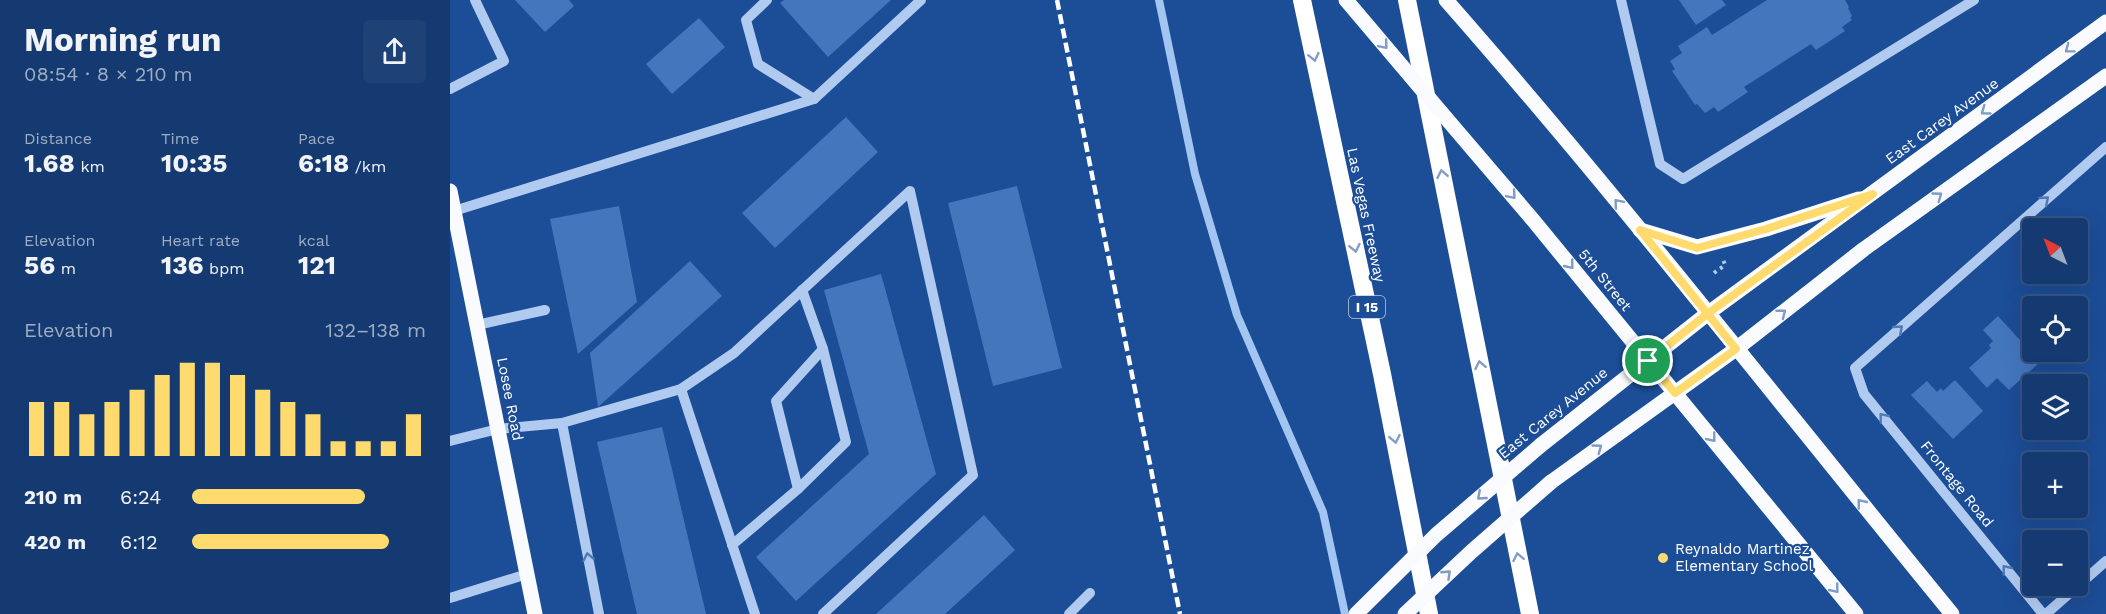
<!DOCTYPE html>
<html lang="en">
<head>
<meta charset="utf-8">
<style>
	body { margin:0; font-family:"Work Sans",sans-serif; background:#1e4176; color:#f1f3f6; height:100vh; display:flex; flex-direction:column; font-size:22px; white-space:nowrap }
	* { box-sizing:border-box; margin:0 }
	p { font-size:20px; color:#9dadc3 }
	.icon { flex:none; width:33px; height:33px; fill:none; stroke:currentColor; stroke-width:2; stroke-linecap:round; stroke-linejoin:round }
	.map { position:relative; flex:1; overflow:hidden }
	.details { display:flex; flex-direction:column; background:#153a71; width:450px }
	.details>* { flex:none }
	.needle { width:39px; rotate:318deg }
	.buttons { position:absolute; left:1572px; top:218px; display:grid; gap:12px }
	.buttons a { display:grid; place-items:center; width:66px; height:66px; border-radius:6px; background:#153a71; box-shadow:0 6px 24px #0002,0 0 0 2px #345484; font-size:30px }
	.pin { position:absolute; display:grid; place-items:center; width:51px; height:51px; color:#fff; margin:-26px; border:3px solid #fff; border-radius:50%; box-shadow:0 2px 6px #0007 }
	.round { display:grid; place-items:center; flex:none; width:63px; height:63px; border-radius:6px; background:#1e4176 }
	.headline { display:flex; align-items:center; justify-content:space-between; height:102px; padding:0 24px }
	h1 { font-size:33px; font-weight:700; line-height:45px }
	.figures { display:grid; grid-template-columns:repeat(3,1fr); gap:9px; height:102px; padding:6px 24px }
	.figures div { display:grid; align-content:center }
	.figures b { font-size:26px; font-weight:700 }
	.figures small { font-size:16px; font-weight:400 }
	.figures p { font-size:16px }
	.chart { height:168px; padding:12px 24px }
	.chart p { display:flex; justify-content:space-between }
	.chart svg { width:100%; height:108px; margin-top:6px; stroke:#ffdb6f; stroke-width:6 }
	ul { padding:0 24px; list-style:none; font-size:20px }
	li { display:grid; grid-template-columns:96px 72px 1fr; align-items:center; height:45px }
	li i { height:15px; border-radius:8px; background:#ffdb6f }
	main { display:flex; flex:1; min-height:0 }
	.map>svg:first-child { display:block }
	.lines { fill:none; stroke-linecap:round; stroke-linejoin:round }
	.stream { stroke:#a3c5f2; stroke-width:8 }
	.building { fill:#4476be }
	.path { stroke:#b0caf0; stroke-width:4; stroke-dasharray:3 4.5; stroke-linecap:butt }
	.minor { stroke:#b0caf0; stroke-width:10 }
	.major { stroke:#f9fbff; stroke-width:15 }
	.highway { stroke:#fff; stroke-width:18 }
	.rail { stroke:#fff; stroke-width:4.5; stroke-dasharray:10 4.5; stroke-linecap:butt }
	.major-bridge { stroke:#f9fbff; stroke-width:15 }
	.oneway { stroke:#7f9bc6 }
	.oneway2 { stroke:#829dc6 }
	.oneway3 { stroke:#5079b6 }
	.route-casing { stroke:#fff; stroke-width:12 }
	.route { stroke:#ffdb6f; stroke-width:8 }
	.poi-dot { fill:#ffdb6f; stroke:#1c4d97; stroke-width:2 }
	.labels { text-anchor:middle; stroke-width:4.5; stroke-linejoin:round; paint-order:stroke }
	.shield { fill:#1c4d97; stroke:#bbcae0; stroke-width:1.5 }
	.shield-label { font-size:14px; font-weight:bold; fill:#fff }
	.street-label { font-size:15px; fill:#fff; stroke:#1c4d97 }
	.poi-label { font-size:15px; fill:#fff; stroke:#1c4d97; text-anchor:start }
</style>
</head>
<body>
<main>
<section class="details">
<div class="headline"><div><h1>Morning run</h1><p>08:54 · 8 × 210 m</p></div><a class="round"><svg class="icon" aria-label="share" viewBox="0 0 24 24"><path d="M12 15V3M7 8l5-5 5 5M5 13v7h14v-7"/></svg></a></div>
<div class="figures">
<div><p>Distance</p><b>1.68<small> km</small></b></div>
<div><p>Time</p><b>10:35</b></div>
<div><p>Pace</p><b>6:18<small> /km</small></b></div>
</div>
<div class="figures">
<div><p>Elevation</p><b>56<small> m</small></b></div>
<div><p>Heart rate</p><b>136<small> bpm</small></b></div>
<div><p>kcal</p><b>121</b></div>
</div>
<div class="chart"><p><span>Elevation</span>132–138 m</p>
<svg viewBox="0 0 160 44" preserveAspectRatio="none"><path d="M5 44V22M15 44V22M25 44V27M35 44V22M45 44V17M55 44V11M65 44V6M75 44V6M85 44V11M95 44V17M105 44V22M115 44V27M125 44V38M135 44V38M145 44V38M155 44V27"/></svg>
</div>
<ul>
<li><b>210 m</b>6:24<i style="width:74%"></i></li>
<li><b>420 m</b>6:12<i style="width:84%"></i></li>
</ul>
</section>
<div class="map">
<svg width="1656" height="614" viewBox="0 0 1656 614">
	<rect width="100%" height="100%" fill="#1c4d97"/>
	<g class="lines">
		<!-- stream -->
		<path class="stream" d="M 709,0 L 745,174 L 787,315 L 873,512 L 895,614"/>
	</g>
	<!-- building -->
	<g class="building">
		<path d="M 65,0 L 119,0 L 124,6 L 95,32 Z"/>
		<path d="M 334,0 L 441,0 L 378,57 L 330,3 Z"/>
		<path d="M 1229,0 L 1272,0 L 1276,5 L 1246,25 Z"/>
		<path d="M 1317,0 L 1395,0 L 1399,7 L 1398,8 L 1402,16 L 1400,18 L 1402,20 L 1392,27 L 1395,31 L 1366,50 L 1361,44 L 1294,87 L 1298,92 L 1268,112 L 1264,107 L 1255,113 L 1247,104 L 1245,105 L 1222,71 L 1225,69 L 1220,61 L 1232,53 L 1228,46 L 1257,27 L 1262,35 Z"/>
		<path d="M 249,18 L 275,47 L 222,94 L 196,64 Z"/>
		<path d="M 396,117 L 428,152 L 325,248 L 292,213 Z"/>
		<path d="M 567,186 L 612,368 L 543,386 L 498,203 Z"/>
		<path d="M 169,206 L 187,302 L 128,354 L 100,219 Z"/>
		<path d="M 240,261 L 272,296 L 148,407 L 140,353 Z"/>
		<path d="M 431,274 L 486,474 L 346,601 L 306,557 L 419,454 L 374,290 Z"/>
		<path d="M 1548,316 L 1590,362 L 1559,390 L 1547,378 L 1537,388 L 1519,368 L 1541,348 L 1539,345 L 1543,341 L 1533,330 Z"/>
		<path d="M 1505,380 L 1533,411 L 1503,439 L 1461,395 L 1477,381 L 1487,392 L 1491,388 L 1493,391 Z"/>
		<path d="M 212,427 L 256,614 L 187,614 L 147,442 Z"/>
		<path d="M 534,515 L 565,550 L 495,614 L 426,614 Z"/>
	</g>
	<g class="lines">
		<!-- path -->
		<path class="path" d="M 1264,273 L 1275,265 L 1273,259"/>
		<!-- minor -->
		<g class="minor">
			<path d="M 317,0 L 296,20 L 308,64 L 364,99"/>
			<path d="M 1171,0 L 1210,164 L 1233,179 L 1524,0"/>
			<path d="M 0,89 L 54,61 L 25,0"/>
			<path d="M 4,211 L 364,99 L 471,0"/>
			<path d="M 27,325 L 95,310"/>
			<path d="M 231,389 L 305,614"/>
			<path d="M 112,423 L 149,614"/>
			<path d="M 0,441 L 48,429 L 112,423 L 231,389 L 284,353 L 460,191 L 523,475 L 373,614"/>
			<path d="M 348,489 L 396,442 L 373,349"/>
			<path d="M 282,545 L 348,489 L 326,401 L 373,349 L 352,290"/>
			<path d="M 0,598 L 77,574"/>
			<path d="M 619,614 L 640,593"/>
			<path d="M 1593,614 L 1414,394 L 1405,368 L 1656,147"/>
			<path d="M 1596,614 L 1656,561"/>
		</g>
		<!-- major -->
		<g class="major">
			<path d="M 996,0 C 1171,199 1334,409 1502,614"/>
			<path d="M 990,111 L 1083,220 L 1406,614"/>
			<path d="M 0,191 L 85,614"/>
			<path d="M 1190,230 L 1247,247 L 1316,229 L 1409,199"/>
			<path d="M 1091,445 L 1257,314 L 1656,22"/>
			<path d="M 1101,482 L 1286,349 L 1414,249 L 1656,76"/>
		</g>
		<!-- highway -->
		<g class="highway">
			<path d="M 852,0 L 932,374 L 979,614"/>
			<path d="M 957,0 L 1080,614"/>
		</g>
		<!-- rail -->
		<path class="rail" d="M 607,0 L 730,614"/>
		<!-- major-bridge -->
		<g class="major-bridge">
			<path d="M 896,0 L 990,111"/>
			<path d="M 906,614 L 986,535 L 1091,445"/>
			<path d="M 955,614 L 1021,552 L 1101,482"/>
		</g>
	</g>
	<!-- one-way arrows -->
	<defs><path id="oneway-chevron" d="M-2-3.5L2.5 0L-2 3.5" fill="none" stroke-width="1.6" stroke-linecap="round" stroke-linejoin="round" transform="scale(1.5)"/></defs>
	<g class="oneway">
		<use href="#oneway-chevron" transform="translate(934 45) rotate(50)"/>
		<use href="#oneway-chevron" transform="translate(1619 49) rotate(143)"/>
		<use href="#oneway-chevron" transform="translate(1535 111) rotate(144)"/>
		<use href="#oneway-chevron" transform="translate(1062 195) rotate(50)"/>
		<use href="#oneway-chevron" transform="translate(1488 196) rotate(-36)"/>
		<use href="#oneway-chevron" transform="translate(1168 203) rotate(-130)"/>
		<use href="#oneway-chevron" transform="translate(1120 265) rotate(51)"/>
		<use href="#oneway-chevron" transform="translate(1332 313) rotate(-38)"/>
		<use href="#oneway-chevron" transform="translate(1262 438) rotate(51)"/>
		<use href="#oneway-chevron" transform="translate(1148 448) rotate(-36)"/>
		<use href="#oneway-chevron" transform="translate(1031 496) rotate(139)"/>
		<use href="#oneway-chevron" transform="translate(1411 503) rotate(-129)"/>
		<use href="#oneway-chevron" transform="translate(997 574) rotate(-43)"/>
		<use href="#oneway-chevron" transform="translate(1385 589) rotate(51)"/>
	</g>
	<g class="oneway2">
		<use href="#oneway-chevron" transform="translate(864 57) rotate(78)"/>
		<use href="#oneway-chevron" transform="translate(992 174) rotate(-101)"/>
		<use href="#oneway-chevron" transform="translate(905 248) rotate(78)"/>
		<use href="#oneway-chevron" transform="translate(1030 365) rotate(-101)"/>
		<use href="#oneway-chevron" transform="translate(945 439) rotate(79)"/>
		<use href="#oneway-chevron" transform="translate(1068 557) rotate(-101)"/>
	</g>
	<g class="oneway3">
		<use href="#oneway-chevron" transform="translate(1595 200) rotate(-41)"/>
		<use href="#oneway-chevron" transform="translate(1449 329) rotate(-41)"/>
		<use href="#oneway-chevron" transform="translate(1433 417) rotate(-129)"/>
		<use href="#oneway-chevron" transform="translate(138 557) rotate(-101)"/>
		<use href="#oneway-chevron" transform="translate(1556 569) rotate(-129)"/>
	</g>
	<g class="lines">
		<defs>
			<path id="route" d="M 1198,361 L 1225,393 L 1286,349 L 1190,230 L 1247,248 L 1316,229 L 1423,194 L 1257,314 L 1198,361"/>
		</defs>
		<!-- route casing -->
		<use href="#route" class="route-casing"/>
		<!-- route -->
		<use href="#route" class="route"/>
	</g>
	<!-- markers -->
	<circle class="poi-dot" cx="1213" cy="558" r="6"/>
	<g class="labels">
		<!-- shield labels -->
		<rect class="shield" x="899" y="296" width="36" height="22" rx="4.5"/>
		<g class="shield-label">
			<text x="917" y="312">I 15</text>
		</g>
		<!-- street labels -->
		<g class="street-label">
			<text transform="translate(1492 121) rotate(-36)" y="5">East Carey Avenue</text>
			<text transform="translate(916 215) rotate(78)" y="5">Las Vegas Freeway</text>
			<text transform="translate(1155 280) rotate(51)" y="5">5th Street</text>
			<text transform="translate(60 399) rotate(79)" y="5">Losee Road</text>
			<text transform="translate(1103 413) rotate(-39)" y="5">East Carey Avenue</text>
			<text transform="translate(1507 484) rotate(51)" y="5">Frontage Road</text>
		</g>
		<!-- poi labels -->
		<g class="poi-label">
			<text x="1225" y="554">Reynaldo Martinez<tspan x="1225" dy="17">Elementary School</tspan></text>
		</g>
	</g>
</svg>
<div class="buttons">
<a><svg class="needle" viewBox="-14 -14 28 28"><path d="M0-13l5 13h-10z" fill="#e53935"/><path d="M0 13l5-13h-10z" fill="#9dadc3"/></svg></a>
<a><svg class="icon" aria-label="locate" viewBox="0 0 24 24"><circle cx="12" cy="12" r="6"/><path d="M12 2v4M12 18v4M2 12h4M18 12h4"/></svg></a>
<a><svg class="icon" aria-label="layers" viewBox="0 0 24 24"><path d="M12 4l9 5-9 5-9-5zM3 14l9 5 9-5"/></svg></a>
<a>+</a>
<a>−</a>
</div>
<div class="pin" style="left:1198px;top:361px;background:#1e9e55"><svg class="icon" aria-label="arrive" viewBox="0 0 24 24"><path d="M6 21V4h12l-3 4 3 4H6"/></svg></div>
</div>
</main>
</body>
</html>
